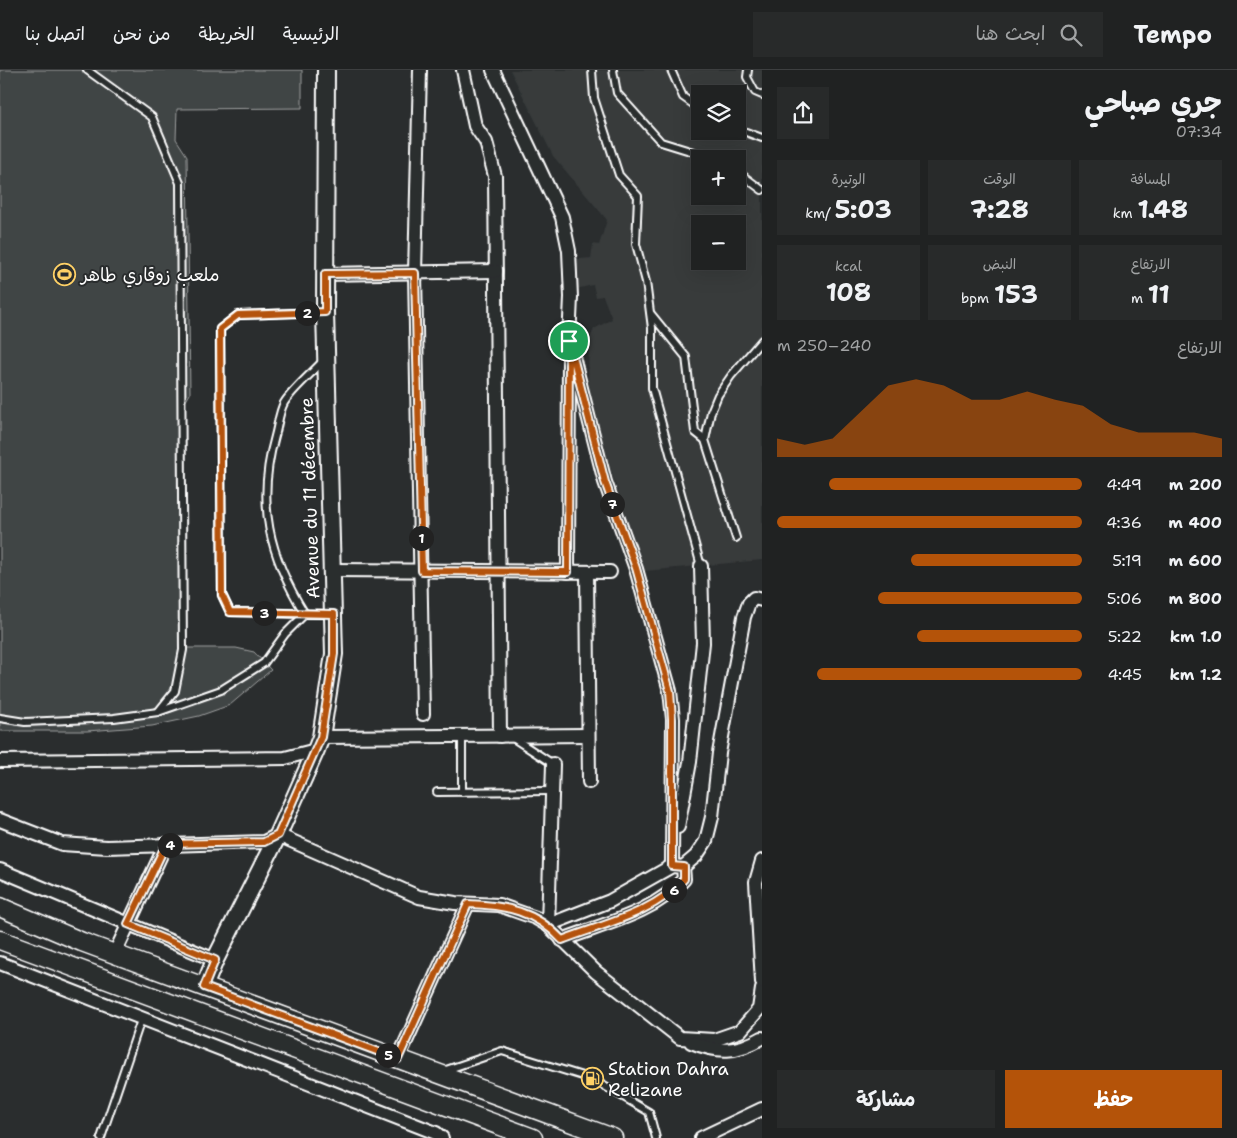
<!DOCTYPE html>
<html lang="ar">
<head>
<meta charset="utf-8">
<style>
	body { margin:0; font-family:"Shantell Sans","Playpen Sans Arabic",sans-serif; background:#282a2a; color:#f1f3f6; direction:rtl; height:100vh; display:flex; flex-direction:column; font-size:19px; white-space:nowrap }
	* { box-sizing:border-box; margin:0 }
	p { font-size:16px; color:#a2a4a5 }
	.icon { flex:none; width:28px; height:28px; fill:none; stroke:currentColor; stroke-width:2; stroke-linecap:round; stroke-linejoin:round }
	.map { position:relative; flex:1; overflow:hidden; direction:ltr }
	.panel { display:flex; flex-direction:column; background:#202222; width:475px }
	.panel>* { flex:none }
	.controls { position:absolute; left:691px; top:15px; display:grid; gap:10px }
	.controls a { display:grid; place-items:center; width:55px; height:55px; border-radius:0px; background:#202222; box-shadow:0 5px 20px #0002,0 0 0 1px #3d3f40; font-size:25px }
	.pin { position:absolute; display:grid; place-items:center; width:42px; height:42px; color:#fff; margin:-21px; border:2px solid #fff; border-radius:50%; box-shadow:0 1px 5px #0007 }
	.km { position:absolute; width:25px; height:25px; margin:-12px; border-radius:50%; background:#222; color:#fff; font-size:14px; line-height:25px; text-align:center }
	.round { display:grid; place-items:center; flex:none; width:52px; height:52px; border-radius:0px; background:#282a2a }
	.headline { display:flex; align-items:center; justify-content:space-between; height:85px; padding:0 15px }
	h1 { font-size:28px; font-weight:700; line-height:38px }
	.figures { display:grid; grid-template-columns:repeat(3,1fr); gap:8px; height:85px; padding:5px 15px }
	.figures div { display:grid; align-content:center; border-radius:0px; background:#282a2a; text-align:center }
	.figures b { font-size:25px; font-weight:700 }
	.figures small { font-size:14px; font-weight:400 }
	.figures p { font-size:14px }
	.chart { height:140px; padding:10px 15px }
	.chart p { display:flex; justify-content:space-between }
	.chart svg { width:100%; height:90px; margin-top:5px; fill:#b45309; opacity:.7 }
	.cta { display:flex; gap:10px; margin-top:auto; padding:10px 15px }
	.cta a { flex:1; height:58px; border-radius:0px; background:#b45309; color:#fff; font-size:20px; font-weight:700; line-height:58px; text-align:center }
	.cta a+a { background:#282a2a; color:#f1f3f6 }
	ul { padding:0 15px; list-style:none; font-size:16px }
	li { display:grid; grid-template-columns:80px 60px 1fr; align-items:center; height:38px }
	li i { height:12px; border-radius:6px; background:#b45309 }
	header { display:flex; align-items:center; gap:30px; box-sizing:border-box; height:70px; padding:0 25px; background:#202222; border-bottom:1px solid #3d3f40 }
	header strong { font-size:24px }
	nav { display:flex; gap:28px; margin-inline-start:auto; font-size:18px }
	.search { width:350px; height:45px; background:#282a2a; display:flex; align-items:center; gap:12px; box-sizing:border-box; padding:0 18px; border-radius:0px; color:#a2a4a5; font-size:19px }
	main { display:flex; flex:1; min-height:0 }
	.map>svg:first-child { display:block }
	.built { fill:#373a3b; fill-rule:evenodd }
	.green { fill:#414445; stroke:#a0a2a2 }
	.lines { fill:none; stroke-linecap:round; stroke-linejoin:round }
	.service-casing { stroke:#fff; stroke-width:10 }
	.minor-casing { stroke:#fff; stroke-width:16 }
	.tertiary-casing { stroke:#fff; stroke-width:20 }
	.secondary-casing { stroke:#fff; stroke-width:21 }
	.service { stroke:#2a2d2e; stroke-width:6 }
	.minor { stroke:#2a2d2e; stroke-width:12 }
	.tertiary { stroke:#2a2d2e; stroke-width:16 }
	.secondary { stroke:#2a2d2e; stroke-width:18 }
	.route-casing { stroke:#fff; stroke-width:10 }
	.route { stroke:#b45309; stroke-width:6 }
	.labels { text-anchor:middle; stroke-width:4; stroke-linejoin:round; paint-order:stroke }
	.poi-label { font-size:18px; fill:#fff; stroke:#2a2d2e; text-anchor:start }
	.street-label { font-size:18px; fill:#fff; stroke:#2a2d2e }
</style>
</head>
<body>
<header>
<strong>Tempo</strong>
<div class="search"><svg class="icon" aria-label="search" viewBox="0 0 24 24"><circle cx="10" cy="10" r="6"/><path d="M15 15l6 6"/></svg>ابحث هنا</div>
<nav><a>الرئيسية</a><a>الخريطة</a><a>من نحن</a><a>اتصل بنا</a></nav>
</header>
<main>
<section class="panel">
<div class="headline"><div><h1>جري صباحي</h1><p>07:34</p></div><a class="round"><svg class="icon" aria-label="share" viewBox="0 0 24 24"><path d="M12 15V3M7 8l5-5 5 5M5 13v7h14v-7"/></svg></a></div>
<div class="figures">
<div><p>المسافة</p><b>1.48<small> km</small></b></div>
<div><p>الوقت</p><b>7:28</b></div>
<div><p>الوتيرة</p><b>5:03<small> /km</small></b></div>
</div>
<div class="figures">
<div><p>الارتفاع</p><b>11<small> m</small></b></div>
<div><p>النبض</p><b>153<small> bpm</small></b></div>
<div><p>kcal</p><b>108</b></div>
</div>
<div class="chart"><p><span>الارتفاع</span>240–250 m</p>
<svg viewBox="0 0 160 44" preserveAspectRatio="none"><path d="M0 44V35L10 38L20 35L30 22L40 9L50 6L60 9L70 16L80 16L90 12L100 16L110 19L120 28L130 32L140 32L150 32L160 35V44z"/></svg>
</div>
<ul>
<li><b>200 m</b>4:49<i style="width:83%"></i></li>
<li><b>400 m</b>4:36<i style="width:100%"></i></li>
<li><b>600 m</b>5:19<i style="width:56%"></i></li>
<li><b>800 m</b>5:06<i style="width:67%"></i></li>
<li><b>1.0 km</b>5:22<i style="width:54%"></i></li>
<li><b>1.2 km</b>4:45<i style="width:87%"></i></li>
</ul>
<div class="cta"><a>حفظ</a><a>مشاركة</a></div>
</section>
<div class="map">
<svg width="762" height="1068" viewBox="0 0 762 1068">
	<rect width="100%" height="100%" fill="#2a2d2e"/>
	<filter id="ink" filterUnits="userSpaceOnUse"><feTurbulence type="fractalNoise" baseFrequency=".02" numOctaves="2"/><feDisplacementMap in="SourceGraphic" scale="10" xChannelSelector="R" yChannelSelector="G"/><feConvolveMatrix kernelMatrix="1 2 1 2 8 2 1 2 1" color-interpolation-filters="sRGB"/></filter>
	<g filter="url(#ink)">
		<!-- built -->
		<path class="built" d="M 510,0 L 762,0 L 762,490 L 645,501 L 604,381 L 588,312 L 589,270 L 594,259 L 612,249 L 603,226 L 596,227 L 593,215 L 572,220 L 568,190 L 591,188 L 593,174 L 599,175 L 607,150 L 553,86 ZM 700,24 L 738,24 L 738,61 L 700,61 ZM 700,89 L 738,89 L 738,126 L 700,126 ZM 700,154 L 738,154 L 738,191 L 700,191 Z"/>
		<!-- green -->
		<path class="green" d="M 0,0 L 302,0 L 302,38 L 177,39 L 176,69 L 187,86 L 190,324 L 180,341 L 181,578 L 236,578 L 254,582 L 271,600 L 230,635 L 199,646 L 152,656 L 87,661 L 0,661 Z"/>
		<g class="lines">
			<defs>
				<g id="service">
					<path d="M 87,0 L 152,47 L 180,113 L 183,580 L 175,621 L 158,642"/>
					<path d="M 592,0 L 594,28 L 619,105 L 638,126 L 636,174 L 646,212 L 652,258 L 652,318 L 701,496"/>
					<path d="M 613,0 L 617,23 L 661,72 L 716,89"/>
					<path d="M 671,0 L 683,27 L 700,39"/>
					<path d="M 748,0 L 747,7 L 755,22 L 762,25"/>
					<path d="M 738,59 L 762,68"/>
					<path d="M 738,102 L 762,120"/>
					<path d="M 651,244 L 686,287 L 695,362 L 705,370"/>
					<path d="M 736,468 L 705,370 L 711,342 L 718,325 L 731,306 L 762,270"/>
					<path d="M 305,544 L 230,542 L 222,525 L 220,259 L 238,245 L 323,242"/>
					<path d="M 305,544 C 269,486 256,433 275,366 C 278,356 279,342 284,333 C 292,320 312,303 323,291"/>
					<path d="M 0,648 L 25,652 L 114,648 L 158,642 L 221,620 L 264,593 L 285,564 L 305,544 L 331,544"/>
					<path d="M 462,666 L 462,722"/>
					<path d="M 513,668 L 553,694"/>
					<path d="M 437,722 L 552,721"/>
					<path d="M 443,1001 L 502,981 L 592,1009 L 649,1042 L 656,1068"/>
					<path d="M 101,1068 L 142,947"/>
				</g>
				<g id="minor">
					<path d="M 420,0 L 415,203 L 423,644"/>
					<path d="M 463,0 L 475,56 L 486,72 L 495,106 L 500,666"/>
					<path d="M 493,0 L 562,147 L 569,181 L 571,227 L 569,271 L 605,412 L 636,499 L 670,621 L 673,649 L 672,796"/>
					<path d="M 325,204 L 496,201"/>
					<path d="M 333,500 L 610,502"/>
					<path d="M 568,502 L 569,289"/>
					<path d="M 587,502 L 589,712"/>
					<path d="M 321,667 L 588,665"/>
					<path d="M 0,691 L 285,688 L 316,680"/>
					<path d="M 553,694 L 548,855 L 610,831 L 672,796 L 683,797 L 684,809 C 655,843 603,854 562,870"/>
					<path d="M 0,750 L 62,774 L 107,777 L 264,772 L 278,765 L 419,827 L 455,833 L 499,835 L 536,848 L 548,855 L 596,902 L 680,968 L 714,970 L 740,961 L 759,939 L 762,919"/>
					<path d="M 678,757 L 690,692 L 703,573 L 701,496"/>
					<path d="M 762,791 L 756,812 L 762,912"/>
					<path d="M 683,797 L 696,786 L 706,771 L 712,747 L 719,683 L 744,547 L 749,533 L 754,528 L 762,530"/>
					<path d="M 0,800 L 215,890"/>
					<path d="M 115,883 L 166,774"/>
					<path d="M 0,893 L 436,1063 L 442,1068"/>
					<path d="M 691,972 C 718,983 737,983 762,968"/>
					<path d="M 398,989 L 468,834"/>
					<path d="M 701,1068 L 762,1039"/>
				</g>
				<path id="tertiary" d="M 204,917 L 215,890 L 278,765 L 316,680 L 321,667 L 334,584 L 325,242 L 326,0"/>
				<g id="secondary">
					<path d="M 0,837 L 82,872 L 613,1068"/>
					<path d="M 0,870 L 533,1068"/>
				</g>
			</defs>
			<!-- service casing -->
			<use href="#service" class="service-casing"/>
			<!-- minor casing -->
			<use href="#minor" class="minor-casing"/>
			<!-- tertiary casing -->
			<use href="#tertiary" class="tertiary-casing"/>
			<!-- secondary casing -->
			<use href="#secondary" class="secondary-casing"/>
			<!-- service -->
			<use href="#service" class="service"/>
			<!-- minor -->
			<use href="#minor" class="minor"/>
			<!-- tertiary -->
			<use href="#tertiary" class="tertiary"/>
			<!-- secondary -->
			<use href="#secondary" class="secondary"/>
		</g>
	</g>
	<g class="lines" filter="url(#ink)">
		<defs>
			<path id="route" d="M 415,203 L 422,501 L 568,502 L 569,271 L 605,412 L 636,498 L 670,621 L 672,649 L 672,796 L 684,797 L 684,809 C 655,843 603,854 562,870 C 536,841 505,835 468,834 L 398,989 L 204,917 L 215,890 L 128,854 L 166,774 L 264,772 L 278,765 L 321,667 L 334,584 L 334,544 L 230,542 L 222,525 L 220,259 L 238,245 L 325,242 L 325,204 Z"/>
		</defs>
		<!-- route casing -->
		<use href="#route" class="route-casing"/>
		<!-- route -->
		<use href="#route" class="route"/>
	</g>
	<!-- icons -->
	<defs>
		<symbol id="stadium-ring" viewBox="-11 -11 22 22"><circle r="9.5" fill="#2a2d2e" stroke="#ffd166" stroke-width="1.5"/><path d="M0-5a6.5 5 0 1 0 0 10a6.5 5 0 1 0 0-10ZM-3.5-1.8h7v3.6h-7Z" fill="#ffd166"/></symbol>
		<symbol id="fuel-ring" viewBox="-11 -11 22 22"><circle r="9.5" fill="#2a2d2e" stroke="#ffd166" stroke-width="1.5"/><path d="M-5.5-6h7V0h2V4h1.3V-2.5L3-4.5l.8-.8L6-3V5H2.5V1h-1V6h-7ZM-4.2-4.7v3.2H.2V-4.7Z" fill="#ffd166"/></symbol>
	</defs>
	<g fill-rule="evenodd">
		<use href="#stadium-ring" x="52" y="192" width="25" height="25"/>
		<use href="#fuel-ring" x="580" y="996" width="25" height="25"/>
	</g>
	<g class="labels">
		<!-- poi labels -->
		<g class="poi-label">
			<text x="81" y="211">ملعب زوقاري طاهر</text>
			<text x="608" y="1005">Station Dahra<tspan x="608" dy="21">Relizane</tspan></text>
		</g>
		<!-- street labels -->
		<g class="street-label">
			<text transform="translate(310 428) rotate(-92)" y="6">Avenue du 11 décembre</text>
		</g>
	</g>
</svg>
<div class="controls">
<a><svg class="icon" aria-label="layers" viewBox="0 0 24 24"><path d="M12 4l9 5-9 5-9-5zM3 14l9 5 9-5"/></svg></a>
<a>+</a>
<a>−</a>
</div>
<div class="pin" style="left:569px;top:271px;background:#1e9e55"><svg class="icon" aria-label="arrive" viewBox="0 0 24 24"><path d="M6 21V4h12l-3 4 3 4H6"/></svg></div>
<b class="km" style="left:421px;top:468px">1</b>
<b class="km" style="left:307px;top:243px">2</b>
<b class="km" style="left:264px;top:543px">3</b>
<b class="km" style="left:170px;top:775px">4</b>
<b class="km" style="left:388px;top:985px">5</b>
<b class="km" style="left:674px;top:820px">6</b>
<b class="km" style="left:612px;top:434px">7</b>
</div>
</main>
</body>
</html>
